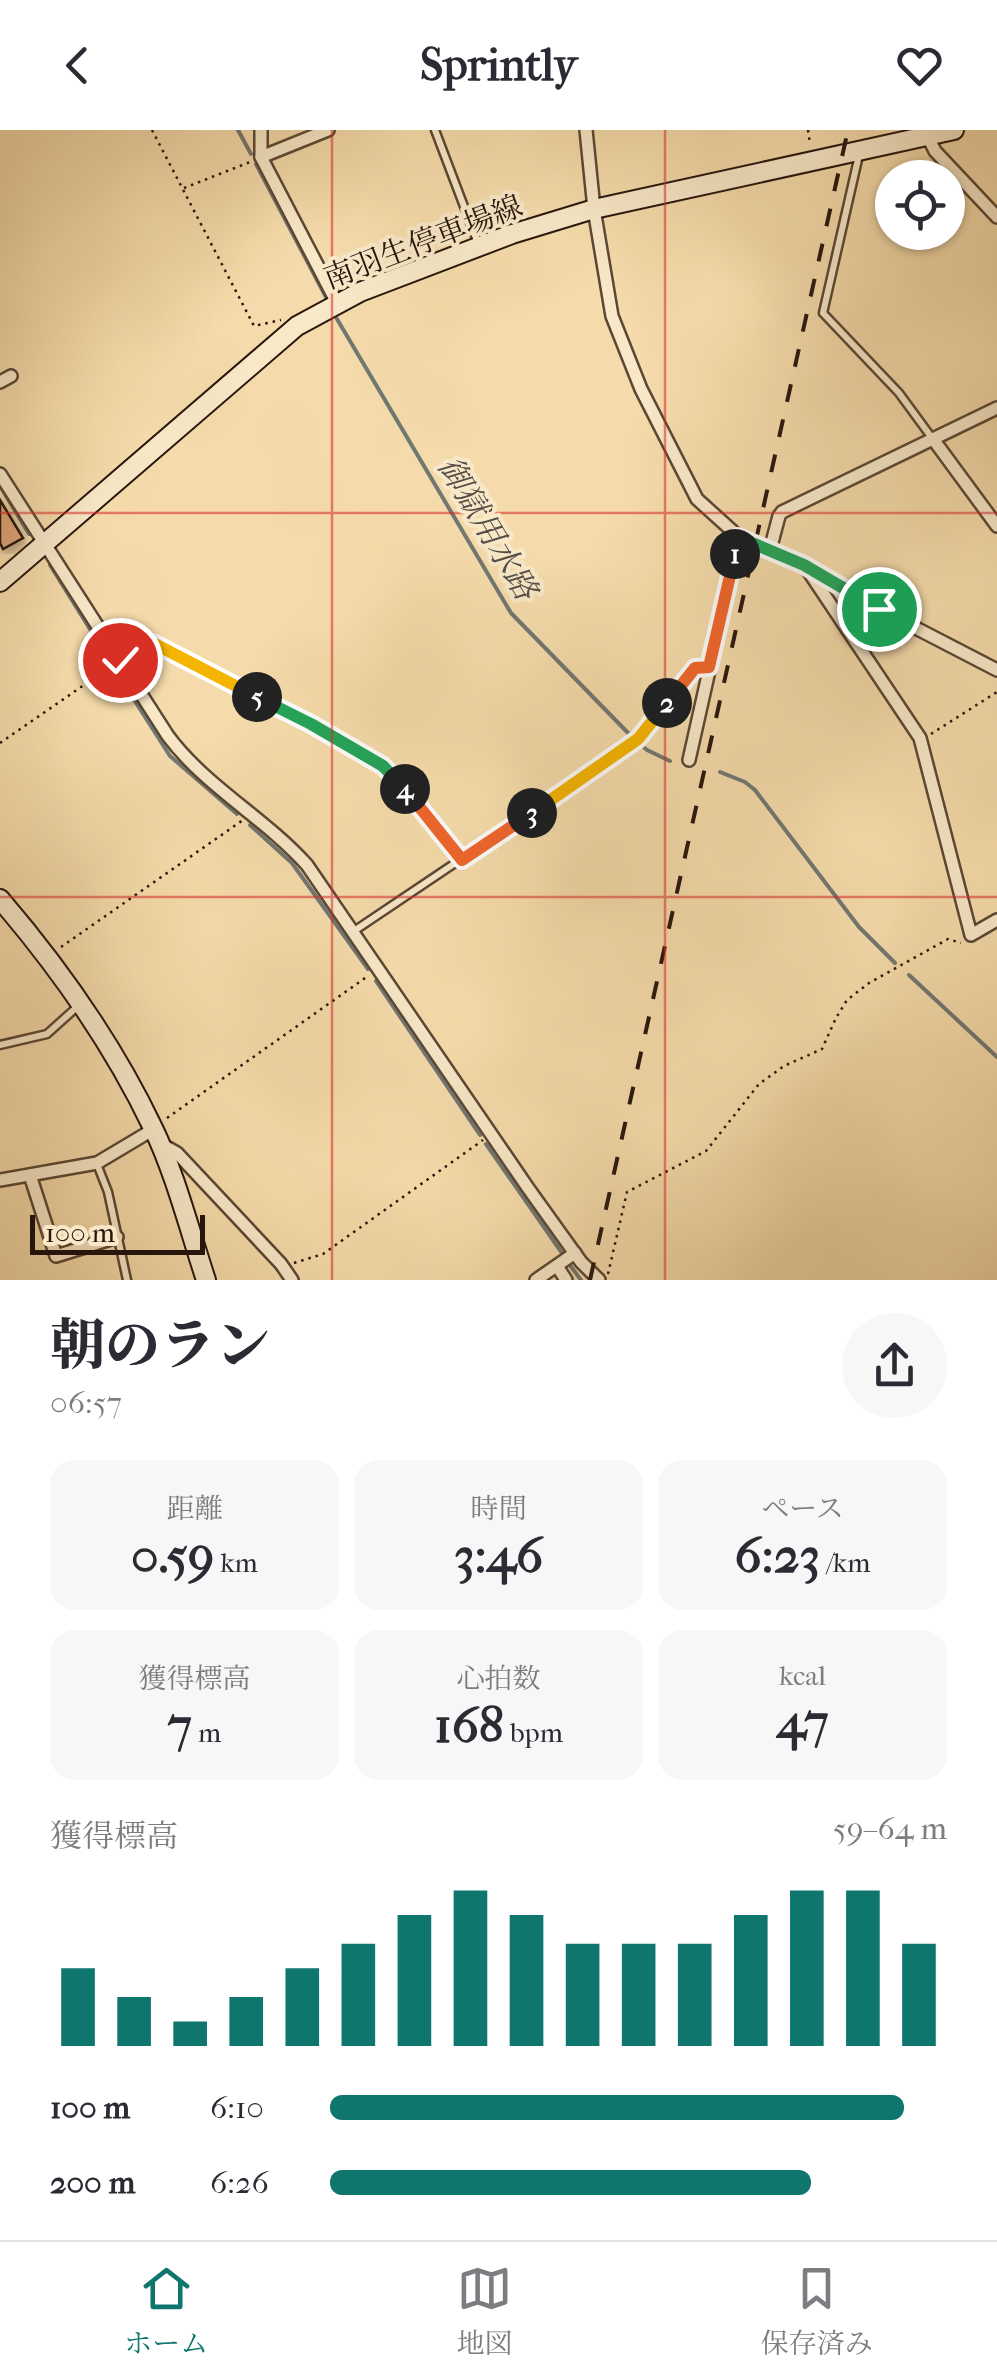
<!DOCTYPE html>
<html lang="ja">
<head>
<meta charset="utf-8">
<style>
	body { margin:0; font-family:"IM FELL French Canon","Noto Serif JP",serif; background:#f7f7f7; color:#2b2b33; height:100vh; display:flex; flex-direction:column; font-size:38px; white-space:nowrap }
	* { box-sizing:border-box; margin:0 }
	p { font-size:32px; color:#7c7c81 }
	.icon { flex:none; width:55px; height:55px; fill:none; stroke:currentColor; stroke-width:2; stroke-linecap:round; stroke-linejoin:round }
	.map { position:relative; height:1150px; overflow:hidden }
	.panel { display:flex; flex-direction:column; background:#fff; flex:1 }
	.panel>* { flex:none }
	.buttons { position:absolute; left:875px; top:30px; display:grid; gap:20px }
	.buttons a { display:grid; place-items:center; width:90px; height:90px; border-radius:50%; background:#fff; box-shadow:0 2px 8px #0004; font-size:50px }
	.scale { position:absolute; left:30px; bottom:25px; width:175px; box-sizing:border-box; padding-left:10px; border:5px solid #28160d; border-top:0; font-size:28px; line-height:35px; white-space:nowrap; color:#28160d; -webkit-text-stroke:8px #f8e8c8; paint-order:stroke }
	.pin { position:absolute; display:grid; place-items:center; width:85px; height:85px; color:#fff; margin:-42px; border:5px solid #fff; border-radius:50%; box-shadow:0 2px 10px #0007 }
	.km { position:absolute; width:50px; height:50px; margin:-25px; border-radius:50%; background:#222; color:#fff; font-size:28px; line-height:50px; text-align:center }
	.round { display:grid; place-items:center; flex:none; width:105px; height:105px; border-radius:52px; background:#f7f7f7 }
	.headline { display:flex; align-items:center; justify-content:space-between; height:170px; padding:0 50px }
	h1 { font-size:55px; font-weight:800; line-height:75px }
	.metrics { display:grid; grid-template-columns:repeat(3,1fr); gap:15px; height:170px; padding:10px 50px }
	.metrics div { display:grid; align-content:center; border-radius:25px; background:#f7f7f7; text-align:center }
	.metrics b { font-size:50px; font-weight:800 }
	.metrics small { font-size:28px; font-weight:400 }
	.metrics p { font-size:28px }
	.chart { height:280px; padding:20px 50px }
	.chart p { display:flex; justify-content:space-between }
	.chart svg { width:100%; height:180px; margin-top:10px; stroke:#0f766e; stroke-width:6 }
	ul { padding:0 50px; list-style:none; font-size:32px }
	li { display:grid; grid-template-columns:160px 120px 1fr; align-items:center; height:75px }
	li i { height:25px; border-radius:12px; background:#0f766e }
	header { display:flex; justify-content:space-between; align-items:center; height:130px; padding:0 50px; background:#fff; font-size:45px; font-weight:800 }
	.tab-bar { display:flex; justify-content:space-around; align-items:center; height:140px; border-top:2px solid #e1e1e2; background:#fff; font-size:28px; color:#7c7c81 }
	.tab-bar a { display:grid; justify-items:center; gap:5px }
	.tab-bar .current { color:#0f766e }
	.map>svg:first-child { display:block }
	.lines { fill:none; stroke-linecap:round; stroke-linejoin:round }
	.stream { stroke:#717772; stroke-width:4 }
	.building { fill:#dba277; stroke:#28160d; stroke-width:2.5; filter:url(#shadow) }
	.lane-casing { stroke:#5b4734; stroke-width:11 }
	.street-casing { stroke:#5b4734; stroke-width:16 }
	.secondary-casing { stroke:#28160d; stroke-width:22 }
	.path { stroke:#28160d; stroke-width:2.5; stroke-dasharray:2.5 5; stroke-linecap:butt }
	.lane { stroke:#f8e8c8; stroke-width:6 }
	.street { stroke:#f8e8c8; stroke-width:11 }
	.secondary { stroke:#f8e8c8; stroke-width:18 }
	.rail { stroke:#28160d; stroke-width:4; stroke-dasharray:18 18; stroke-linecap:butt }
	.split-1-casing { stroke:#fff; stroke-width:20 }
	.split-2-casing { stroke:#fff; stroke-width:20 }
	.split-3-casing { stroke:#fff; stroke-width:20 }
	.split-4-casing { stroke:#fff; stroke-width:20 }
	.split-5-casing { stroke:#fff; stroke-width:20 }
	.split-6-casing { stroke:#fff; stroke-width:20 }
	.split-1 { stroke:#22a559; stroke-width:12 }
	.split-2 { stroke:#f0652b; stroke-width:12 }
	.split-3 { stroke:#f5b400; stroke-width:12 }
	.split-4 { stroke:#f0652b; stroke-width:12 }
	.split-5 { stroke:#22a559; stroke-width:12 }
	.split-6 { stroke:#f5b400; stroke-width:12 }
	.grid { fill:none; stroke:#d62828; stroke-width:2.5; stroke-opacity:0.55 }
	.labels { text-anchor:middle; stroke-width:8; stroke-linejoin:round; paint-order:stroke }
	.street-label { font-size:30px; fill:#28160d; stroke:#f8e8c8 }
	.water-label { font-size:32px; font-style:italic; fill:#534f48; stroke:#f8e8c8 }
</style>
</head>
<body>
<header><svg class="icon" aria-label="back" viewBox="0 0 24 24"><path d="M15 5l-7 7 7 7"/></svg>Sprintly<svg class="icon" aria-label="heart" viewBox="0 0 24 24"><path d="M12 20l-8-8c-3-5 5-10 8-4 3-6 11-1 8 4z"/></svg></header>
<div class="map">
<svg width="997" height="1150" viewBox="0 0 997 1150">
	<defs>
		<filter id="shadow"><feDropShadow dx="3" dy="5.5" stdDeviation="5" flood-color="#0004"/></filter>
	</defs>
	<rect width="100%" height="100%" fill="#f5dbab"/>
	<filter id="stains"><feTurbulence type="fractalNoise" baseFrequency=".002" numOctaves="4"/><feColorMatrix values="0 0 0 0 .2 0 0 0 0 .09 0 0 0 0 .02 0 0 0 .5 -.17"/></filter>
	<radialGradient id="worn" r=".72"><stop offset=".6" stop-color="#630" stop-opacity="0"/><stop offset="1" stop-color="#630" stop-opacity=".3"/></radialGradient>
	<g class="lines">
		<!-- stream -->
		<g class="stream">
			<path d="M 238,0 L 251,24"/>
			<path d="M 256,34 L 328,171"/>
			<path d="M 337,189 L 511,483 L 632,607"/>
			<path d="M 0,356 L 29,404"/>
			<path d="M 50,435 L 108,528"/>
			<path d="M 117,543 L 170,626 L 237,684"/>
			<path d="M 640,614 L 647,620 L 670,631"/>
			<path d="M 720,642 L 745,652 L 755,660 L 859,797 L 895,833"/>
			<path d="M 250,695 L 292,733 L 368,839"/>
			<path d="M 909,845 L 997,927"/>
			<path d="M 376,851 L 480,1005"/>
			<path d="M 486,1014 L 562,1123"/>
			<path d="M 569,1134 L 581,1150"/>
		</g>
	</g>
	<!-- building -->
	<path class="building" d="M 0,370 L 23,408 L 3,419 L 0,413 Z"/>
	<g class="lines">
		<defs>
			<g id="lane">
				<path d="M 435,0 L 479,116"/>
				<path d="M 859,25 L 823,183 L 899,263 L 932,308"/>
				<path d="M 120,530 L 138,516 L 153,513 L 311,594 L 383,636 L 403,657 L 462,729"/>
				<path d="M 354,801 L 631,615 L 638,609 L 695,538 L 709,537"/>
				<path d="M 0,915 L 47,904 L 77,877"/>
				<path d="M 97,1034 L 108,1062 L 127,1150"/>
			</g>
			<g id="street">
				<path d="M 261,0 L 261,27 L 337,173"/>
				<path d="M 586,0 L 594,79 L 612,186 L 641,259 L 697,369 L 739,407 L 804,435 L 879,479 L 997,540"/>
				<path d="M 928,7 L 935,21 L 997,87"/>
				<path d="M 261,27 L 328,0"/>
				<path d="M 0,252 L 11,246"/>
				<path d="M 933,309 L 997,396"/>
				<path d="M 0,344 L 168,606 C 206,657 265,688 307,735 L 528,1058 L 581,1132 L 599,1150"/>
				<path d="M 770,420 L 779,386 L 782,382 L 997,278"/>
				<path d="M 807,439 L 920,608 L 971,805 L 997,790"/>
				<path d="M 689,630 L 739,407"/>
				<path d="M 161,1014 L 177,1023 L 281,1134 L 292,1150"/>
				<path d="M 30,1045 L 56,1126 L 117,1107"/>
				<path d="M 0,1050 L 97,1033 L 154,999"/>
				<path d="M 557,1136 L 566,1150"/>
				<path d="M 536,1150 L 575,1123"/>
			</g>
			<g id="secondary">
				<path d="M 0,452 L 297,196 L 360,162 L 512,104 L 594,79 L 954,0"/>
				<path d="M 0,769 C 60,839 113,914 153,998 C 175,1043 190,1102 206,1150"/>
			</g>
		</defs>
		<!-- lane casing -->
		<use href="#lane" class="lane-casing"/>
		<!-- street casing -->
		<use href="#street" class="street-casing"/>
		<!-- secondary casing -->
		<use href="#secondary" class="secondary-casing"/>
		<!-- path -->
		<g class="path">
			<path d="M 152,0 L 254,196 L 281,190"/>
			<path d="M 808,0 L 810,14"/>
			<path d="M 184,58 L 250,32"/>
			<path d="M 931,604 L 997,562"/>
			<path d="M 0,613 L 110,537"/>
			<path d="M 61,817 L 243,690"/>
			<path d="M 167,988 L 368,846"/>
			<path d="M 294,1133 L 323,1124 L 483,1010"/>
			<path d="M 608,1144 L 627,1062 L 706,1021 L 759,954 L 784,936 L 822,919 L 836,888 L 847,870 L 869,853 L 948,809 L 961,813"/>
		</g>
		<!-- lane -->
		<use href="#lane" class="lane"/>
		<!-- street -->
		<use href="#street" class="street"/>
		<!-- secondary -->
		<use href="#secondary" class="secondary"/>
		<!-- rail -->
		<path class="rail" d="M 590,1150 L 848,0"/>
	</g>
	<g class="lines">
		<defs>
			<path id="split-1" d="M 735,424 L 738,407 L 804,435 L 879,479"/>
			<path id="split-2" d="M 667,573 L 695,538 L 709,537 L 735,424"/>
			<path id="split-3" d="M 532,683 L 638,609 L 667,573"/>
			<path id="split-4" d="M 405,659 L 462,730 L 532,683"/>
			<path id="split-5" d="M 257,567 L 311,594 L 383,636 L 405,659"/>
			<path id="split-6" d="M 120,530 L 138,516 L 153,513 L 257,567"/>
		</defs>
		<!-- split-1 casing -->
		<use href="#split-1" class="split-1-casing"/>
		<!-- split-2 casing -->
		<use href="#split-2" class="split-2-casing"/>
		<!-- split-3 casing -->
		<use href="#split-3" class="split-3-casing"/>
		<!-- split-4 casing -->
		<use href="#split-4" class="split-4-casing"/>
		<!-- split-5 casing -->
		<use href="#split-5" class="split-5-casing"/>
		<!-- split-6 casing -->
		<use href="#split-6" class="split-6-casing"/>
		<!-- split-1 -->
		<use href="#split-1" class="split-1"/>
		<!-- split-2 -->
		<use href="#split-2" class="split-2"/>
		<!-- split-3 -->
		<use href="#split-3" class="split-3"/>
		<!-- split-4 -->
		<use href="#split-4" class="split-4"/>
		<!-- split-5 -->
		<use href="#split-5" class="split-5"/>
		<!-- split-6 -->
		<use href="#split-6" class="split-6"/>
	</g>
	<!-- grid -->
	<path class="grid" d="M 332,0 L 332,1150M 665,0 L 665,1150M 0,383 L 997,383M 0,767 L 997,767"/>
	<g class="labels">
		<!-- street labels -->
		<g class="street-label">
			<text transform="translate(423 112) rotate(-21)" y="10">南羽生停車場線</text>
		</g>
		<!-- water labels -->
		<g class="water-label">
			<text transform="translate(488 398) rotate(59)" y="11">御獄用水路</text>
		</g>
	</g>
	<rect width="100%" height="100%" filter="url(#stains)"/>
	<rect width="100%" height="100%" fill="url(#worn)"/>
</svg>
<div class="buttons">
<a><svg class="icon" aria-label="locate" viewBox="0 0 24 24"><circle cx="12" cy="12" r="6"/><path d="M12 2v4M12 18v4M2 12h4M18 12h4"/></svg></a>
</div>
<div class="scale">100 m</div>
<div class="pin" style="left:879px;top:479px;background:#1e9e55"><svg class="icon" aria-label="arrive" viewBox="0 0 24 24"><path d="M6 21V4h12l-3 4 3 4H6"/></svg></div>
<div class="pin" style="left:120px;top:530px;background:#d93025"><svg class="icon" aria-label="check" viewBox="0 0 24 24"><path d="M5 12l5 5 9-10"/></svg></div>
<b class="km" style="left:735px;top:424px">1</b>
<b class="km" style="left:667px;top:573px">2</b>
<b class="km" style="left:532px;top:683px">3</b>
<b class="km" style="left:405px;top:659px">4</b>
<b class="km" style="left:257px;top:567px">5</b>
</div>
<section class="panel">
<div class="headline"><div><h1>朝のラン</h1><p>06:57</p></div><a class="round"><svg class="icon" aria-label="share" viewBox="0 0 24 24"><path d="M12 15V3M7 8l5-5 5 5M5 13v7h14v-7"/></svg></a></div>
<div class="metrics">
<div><p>距離</p><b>0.59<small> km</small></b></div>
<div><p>時間</p><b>3:46</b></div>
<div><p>ペース</p><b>6:23<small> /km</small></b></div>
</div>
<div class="metrics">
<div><p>獲得標高</p><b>7<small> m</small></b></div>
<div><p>心拍数</p><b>168<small> bpm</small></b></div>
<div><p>kcal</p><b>47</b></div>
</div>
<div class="chart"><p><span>獲得標高</span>59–64 m</p>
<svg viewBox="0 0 160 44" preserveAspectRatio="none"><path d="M5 44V25M15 44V32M25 44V38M35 44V32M45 44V25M55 44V19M65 44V12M75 44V6M85 44V12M95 44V19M105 44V19M115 44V19M125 44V12M135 44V6M145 44V6M155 44V19"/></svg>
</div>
<ul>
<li><b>100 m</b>6:10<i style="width:93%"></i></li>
<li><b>200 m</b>6:26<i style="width:78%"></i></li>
</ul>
</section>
<nav class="tab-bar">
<a class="current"><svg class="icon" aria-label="home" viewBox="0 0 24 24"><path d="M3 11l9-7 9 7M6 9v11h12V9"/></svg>ホーム</a>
<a><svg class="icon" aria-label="map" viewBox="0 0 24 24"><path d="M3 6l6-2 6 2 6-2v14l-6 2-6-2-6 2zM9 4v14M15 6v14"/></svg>地図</a>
<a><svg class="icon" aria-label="saved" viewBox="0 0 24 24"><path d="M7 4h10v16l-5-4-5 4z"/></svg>保存済み</a>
</nav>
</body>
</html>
